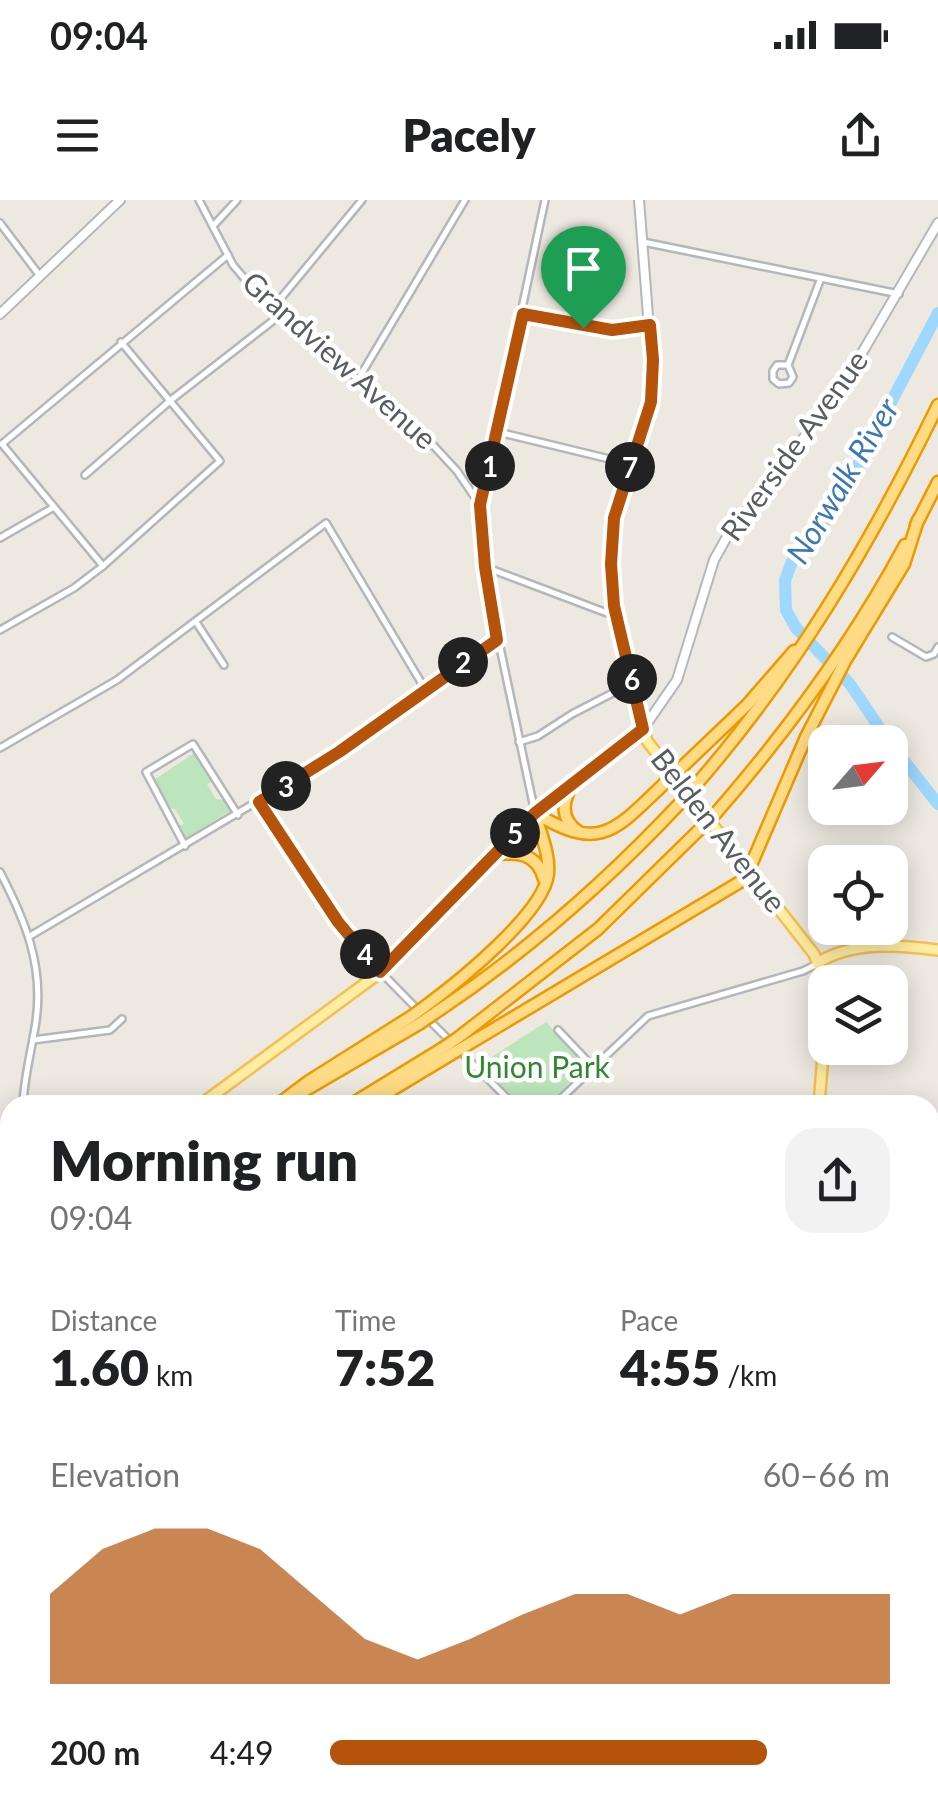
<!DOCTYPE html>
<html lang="en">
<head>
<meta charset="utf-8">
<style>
	body { margin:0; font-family:Lato,sans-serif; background:#f2f2f2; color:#202124; height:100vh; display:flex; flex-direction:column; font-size:38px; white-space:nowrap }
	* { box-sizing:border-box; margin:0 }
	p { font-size:32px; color:#757577 }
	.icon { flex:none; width:55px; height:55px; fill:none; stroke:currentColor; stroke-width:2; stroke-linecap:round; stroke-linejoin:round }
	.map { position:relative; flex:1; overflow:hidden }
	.details { position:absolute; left:0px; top:895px; width:940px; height:718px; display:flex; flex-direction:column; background:#fff; border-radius:30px 30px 0 0; box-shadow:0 5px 25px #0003 }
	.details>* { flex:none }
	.needle { width:65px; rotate:62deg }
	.buttons { position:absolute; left:808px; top:525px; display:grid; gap:20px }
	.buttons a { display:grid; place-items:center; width:100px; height:100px; border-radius:20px; background:#fff; box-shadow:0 5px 25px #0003; font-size:50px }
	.pin { position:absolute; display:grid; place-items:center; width:85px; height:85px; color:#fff; margin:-102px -42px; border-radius:50% 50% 50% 0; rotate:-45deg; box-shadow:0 0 10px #0007 }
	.pin .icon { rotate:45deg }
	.km { position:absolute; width:50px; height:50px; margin:-25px; border-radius:50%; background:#222; color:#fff; font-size:28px; line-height:50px; text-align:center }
	.round { display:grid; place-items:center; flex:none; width:105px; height:105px; border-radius:30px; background:#f2f2f2 }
	.headline { display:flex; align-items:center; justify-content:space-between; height:170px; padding:0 50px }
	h1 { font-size:55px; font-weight:800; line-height:75px }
	.figures { display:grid; grid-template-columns:repeat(3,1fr); gap:15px; height:170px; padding:10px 50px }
	.figures div { display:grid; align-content:center }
	.figures b { font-size:50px; font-weight:800 }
	.figures small { font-size:28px; font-weight:400 }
	.figures p { font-size:28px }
	.chart { height:280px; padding:20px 50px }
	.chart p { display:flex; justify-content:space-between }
	.chart svg { width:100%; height:180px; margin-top:10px; fill:#b45309; opacity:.7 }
	ul { padding:0 50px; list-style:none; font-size:32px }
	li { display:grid; grid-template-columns:160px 120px 1fr; align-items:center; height:75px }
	li i { height:25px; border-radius:12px; background:#b45309 }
	.status { display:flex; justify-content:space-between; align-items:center; height:70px; padding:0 50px; background:#fff; direction:ltr }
	.status svg { height:28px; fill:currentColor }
	header { display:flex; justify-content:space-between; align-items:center; height:130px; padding:0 50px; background:#fff; font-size:45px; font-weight:800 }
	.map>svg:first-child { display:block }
	.green { fill:#bde5bb }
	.water { fill:#9ed8ff }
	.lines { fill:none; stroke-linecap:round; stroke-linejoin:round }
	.river { stroke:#9ed8ff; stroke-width:12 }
	.minor-casing { stroke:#b3b7bc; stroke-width:10 }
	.tertiary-casing { stroke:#b3b7bc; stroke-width:12 }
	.secondary-casing { stroke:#b4b8be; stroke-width:12 }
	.primary-casing { stroke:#f4c052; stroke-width:14 }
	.motorway-casing { stroke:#ed9a00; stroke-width:15 }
	.minor { stroke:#fff; stroke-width:5 }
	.tertiary { stroke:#fff; stroke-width:8 }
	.secondary { stroke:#fff; stroke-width:8 }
	.primary { stroke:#ffeda3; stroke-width:9 }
	.motorway { stroke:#ffdb85; stroke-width:10 }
	.rail-casing { stroke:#b2b3b3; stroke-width:6 }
	.rail { stroke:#fff; stroke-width:2.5; stroke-dasharray:8; stroke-linecap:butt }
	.motorway-bridge-casing { stroke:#ed9a00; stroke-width:15; stroke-linecap:butt }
	.motorway-bridge { stroke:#ffdb85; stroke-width:10 }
	.route-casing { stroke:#fff; stroke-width:20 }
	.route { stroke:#b45309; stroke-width:12 }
	.labels { text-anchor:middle; stroke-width:9; stroke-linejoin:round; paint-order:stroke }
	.street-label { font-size:30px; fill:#595d62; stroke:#fff }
	.park-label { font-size:30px; fill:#338734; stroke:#fff }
	.water-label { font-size:32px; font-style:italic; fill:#3a79b2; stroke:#fff }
</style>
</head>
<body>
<div class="status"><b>09:04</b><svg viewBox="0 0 49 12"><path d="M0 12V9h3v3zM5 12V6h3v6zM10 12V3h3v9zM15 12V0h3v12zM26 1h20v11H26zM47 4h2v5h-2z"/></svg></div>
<header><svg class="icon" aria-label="menu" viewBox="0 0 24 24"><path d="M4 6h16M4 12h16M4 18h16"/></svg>Pacely<svg class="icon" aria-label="share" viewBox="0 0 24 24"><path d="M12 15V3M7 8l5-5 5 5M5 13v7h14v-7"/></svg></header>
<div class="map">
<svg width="938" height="1612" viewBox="0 0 938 1612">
	<rect width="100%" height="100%" fill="#ede9e0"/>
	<!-- green -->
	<g class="green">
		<path d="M 194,553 L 213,582 L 207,584 L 216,599 L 224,600 L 231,610 L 185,639 L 178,626 L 184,624 L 175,609 L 168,608 L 154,580 Z"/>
		<path d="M 546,822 L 582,861 L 583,869 L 547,905 L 520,905 L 481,864 Z"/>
		<path d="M 0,1255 L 8,1255 L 10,1261 L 10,1507 L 0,1516 Z"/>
	</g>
	<!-- water -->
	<path class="water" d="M 736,1603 L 736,1602 L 843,1603 L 837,1612 L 723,1612 Z"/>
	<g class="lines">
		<!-- river -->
		<g class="river">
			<path d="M 889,542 L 850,484 L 796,428 L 786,410 L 785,380 L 795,354 L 815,335 L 838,303 L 938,113"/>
			<path d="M 890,543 L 938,604"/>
		</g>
		<defs>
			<g id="minor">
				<path d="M 199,0 L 233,65 L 262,99 L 420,231 L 457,271 L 480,305 L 490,400 L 535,613"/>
				<path d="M 0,23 L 40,76"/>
				<path d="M 214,25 L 237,0"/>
				<path d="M 643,42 L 899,94"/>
				<path d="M 272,109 L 362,0"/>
				<path d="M 523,115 L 612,130 L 648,125"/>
				<path d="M 788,165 L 777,165 L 773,171 L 773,179 L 779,184 L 789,183 L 793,177 L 788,165 L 821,78"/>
				<path d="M 359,178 L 465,0"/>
				<path d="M 498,232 L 630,264"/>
				<path d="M 2,244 L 228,55"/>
				<path d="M 2,244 L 103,366"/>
				<path d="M 85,275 L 171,200 L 279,116"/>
				<path d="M 481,302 L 545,0"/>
				<path d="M 0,338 L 54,307"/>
				<path d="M 485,367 L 607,413 L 616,413"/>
				<path d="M 196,422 L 224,465"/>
				<path d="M 0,430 L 74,388 L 103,366 L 220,261 L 121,142"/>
				<path d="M 892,437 L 926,457 L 934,454 L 938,447"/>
				<path d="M 519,542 L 538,536 L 572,514 L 632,483"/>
				<path d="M 0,548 L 117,480 L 326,323 L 425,489"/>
				<path d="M 259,602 L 338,722 L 373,764 L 418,810"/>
				<path d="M 185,646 L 146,572 L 193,544 L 238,615"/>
				<path d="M 0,672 C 25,720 44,765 36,821 C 32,849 24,876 23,905"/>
				<path d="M 30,736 L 322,563 L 497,440"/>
				<path d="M 426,817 L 450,841"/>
				<path d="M 558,830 L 592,866"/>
				<path d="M 33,840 L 110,830 L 122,819"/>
				<path d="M 458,849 L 514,905"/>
				<path d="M 554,905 L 648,816 L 803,771 L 817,764"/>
				<path d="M 0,957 L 10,953"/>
				<path d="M 930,992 L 938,994"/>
				<path d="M 0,1524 L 10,1514"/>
				<path d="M 930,1577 L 938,1573"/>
				<path d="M 285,1612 L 289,1602"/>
				<path d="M 879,1612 L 887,1602"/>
			</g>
			<g id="tertiary">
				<path d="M 639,0 L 653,180 L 651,202 L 614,318 L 611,364 L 614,406 L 643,529"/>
				<path d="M 0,114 L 120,0"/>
			</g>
			<g id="secondary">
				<path d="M 643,529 L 677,480 L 714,360 L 729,333 L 838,194 L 938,23"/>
				<path d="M 0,1225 L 10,1249"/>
				<path d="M 930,1297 L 938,1289"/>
			</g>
			<g id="primary">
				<path d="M 819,762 C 854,741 899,745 938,750"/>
				<path d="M 200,905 L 374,777 L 535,613 L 643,529 L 647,541 L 814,754 L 826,782"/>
				<path d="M 819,905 L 825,829"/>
				<path d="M 0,993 L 10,987"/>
				<path d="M 930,1138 L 938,1140"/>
				<path d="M 0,1218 L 10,1218"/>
			</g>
			<g id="motorway">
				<path d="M 916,325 L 938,282"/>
				<path d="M 681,568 L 747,505 L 794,451"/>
				<path d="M 575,580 C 563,599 558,618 579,632"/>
				<path d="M 695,586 C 796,470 871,343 938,205"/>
				<path d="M 535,613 C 602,654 616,629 666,582"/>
				<path d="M 716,613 C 788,530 853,442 905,345"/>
				<path d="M 493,655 C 517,651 537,653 544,679"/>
				<path d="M 427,805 C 458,782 544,713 548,674 C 550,653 540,633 535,613"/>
				<path d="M 435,813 C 525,753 607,681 681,602"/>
				<path d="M 459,837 L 598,729 L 701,628"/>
				<path d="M 467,845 L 745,679 L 806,537 L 845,461 L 904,364 L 918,320"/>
				<path d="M 299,894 L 419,824"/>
				<path d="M 277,905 L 309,881 L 412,816"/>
				<path d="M 350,905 L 443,848"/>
				<path d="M 367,905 L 450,855"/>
				<path d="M 0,1051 L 10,1046"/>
				<path d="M 0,1089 L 10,1083"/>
			</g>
		</defs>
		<!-- minor casing -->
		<use href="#minor" class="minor-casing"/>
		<!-- tertiary casing -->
		<use href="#tertiary" class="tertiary-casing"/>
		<!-- secondary casing -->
		<use href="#secondary" class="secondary-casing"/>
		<!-- primary casing -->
		<use href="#primary" class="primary-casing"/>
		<!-- motorway casing -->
		<use href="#motorway" class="motorway-casing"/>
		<!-- minor -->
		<use href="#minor" class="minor"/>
		<!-- tertiary -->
		<use href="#tertiary" class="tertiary"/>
		<!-- secondary -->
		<use href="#secondary" class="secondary"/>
		<!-- primary -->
		<use href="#primary" class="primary"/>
		<!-- motorway -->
		<use href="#motorway" class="motorway"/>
		<defs>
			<g id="rail">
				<path d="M 930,1262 L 938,1242"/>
				<path d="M 282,1612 L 333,1602"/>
			</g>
		</defs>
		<!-- rail casing -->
		<use href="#rail" class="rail-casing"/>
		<!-- rail -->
		<use href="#rail" class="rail"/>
		<defs>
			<g id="motorway-bridge">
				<path d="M 666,582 L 681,568"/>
				<path d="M 681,602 L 695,586"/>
				<path d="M 701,628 L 716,613"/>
				<path d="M 412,816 L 427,805"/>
				<path d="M 419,824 L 435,813"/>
				<path d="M 443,848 L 459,837"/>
				<path d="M 450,855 L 467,845"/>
			</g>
		</defs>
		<!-- motorway-bridge casing -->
		<use href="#motorway-bridge" class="motorway-bridge-casing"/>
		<!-- motorway-bridge -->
		<use href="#motorway-bridge" class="motorway-bridge"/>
	</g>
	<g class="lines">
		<defs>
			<path id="route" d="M 523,114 L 612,130 L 650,125 L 653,160 L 651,202 L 614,318 L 611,364 L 614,406 L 643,529 L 535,613 L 380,772 L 338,722 L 259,602 L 339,552 L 497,440 L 485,367 L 480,305 Z"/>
		</defs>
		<!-- route casing -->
		<use href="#route" class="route-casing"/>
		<!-- route -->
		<use href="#route" class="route"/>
	</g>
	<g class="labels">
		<!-- street labels -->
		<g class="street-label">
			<text transform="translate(339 161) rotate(42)" y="10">Grandview Avenue</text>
			<text transform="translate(795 246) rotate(-54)" y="10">Riverside Avenue</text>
			<text transform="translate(718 631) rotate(52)" y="10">Belden Avenue</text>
		</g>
		<!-- park labels -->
		<g class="park-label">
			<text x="537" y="878">Union Park</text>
		</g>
		<!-- water labels -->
		<g class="water-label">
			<text transform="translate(843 281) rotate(-59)" y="11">Norwalk River</text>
		</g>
	</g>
</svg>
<div class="buttons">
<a><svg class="needle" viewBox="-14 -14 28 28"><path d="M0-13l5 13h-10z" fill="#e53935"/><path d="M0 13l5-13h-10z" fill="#757577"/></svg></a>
<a><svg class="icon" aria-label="locate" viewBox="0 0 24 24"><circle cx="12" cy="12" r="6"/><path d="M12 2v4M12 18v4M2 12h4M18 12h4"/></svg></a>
<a><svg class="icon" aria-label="layers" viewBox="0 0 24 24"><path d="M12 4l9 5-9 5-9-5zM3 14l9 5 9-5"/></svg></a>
</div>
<div class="pin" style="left:583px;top:128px;background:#1e9e55"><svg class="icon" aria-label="arrive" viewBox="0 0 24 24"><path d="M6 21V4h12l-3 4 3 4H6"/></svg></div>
<b class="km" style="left:490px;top:266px">1</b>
<b class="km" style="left:463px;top:462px">2</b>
<b class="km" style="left:286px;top:586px">3</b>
<b class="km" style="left:365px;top:754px">4</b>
<b class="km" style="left:515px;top:633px">5</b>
<b class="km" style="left:632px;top:479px">6</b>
<b class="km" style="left:630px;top:267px">7</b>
<section class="details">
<div class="headline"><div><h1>Morning run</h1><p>09:04</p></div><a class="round"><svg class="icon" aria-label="share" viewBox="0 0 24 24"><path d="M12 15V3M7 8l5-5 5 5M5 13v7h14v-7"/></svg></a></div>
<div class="figures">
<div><p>Distance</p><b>1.60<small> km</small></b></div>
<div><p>Time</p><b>7:52</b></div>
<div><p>Pace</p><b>4:55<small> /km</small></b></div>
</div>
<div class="chart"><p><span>Elevation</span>60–66 m</p>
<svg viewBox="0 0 160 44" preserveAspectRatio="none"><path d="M0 44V22L10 11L20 6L30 6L40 11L50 22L60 33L70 38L80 33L90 27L100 22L110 22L120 27L130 22L140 22L150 22L160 22V44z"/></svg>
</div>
<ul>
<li><b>200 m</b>4:49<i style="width:78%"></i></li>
</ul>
</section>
</div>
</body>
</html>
